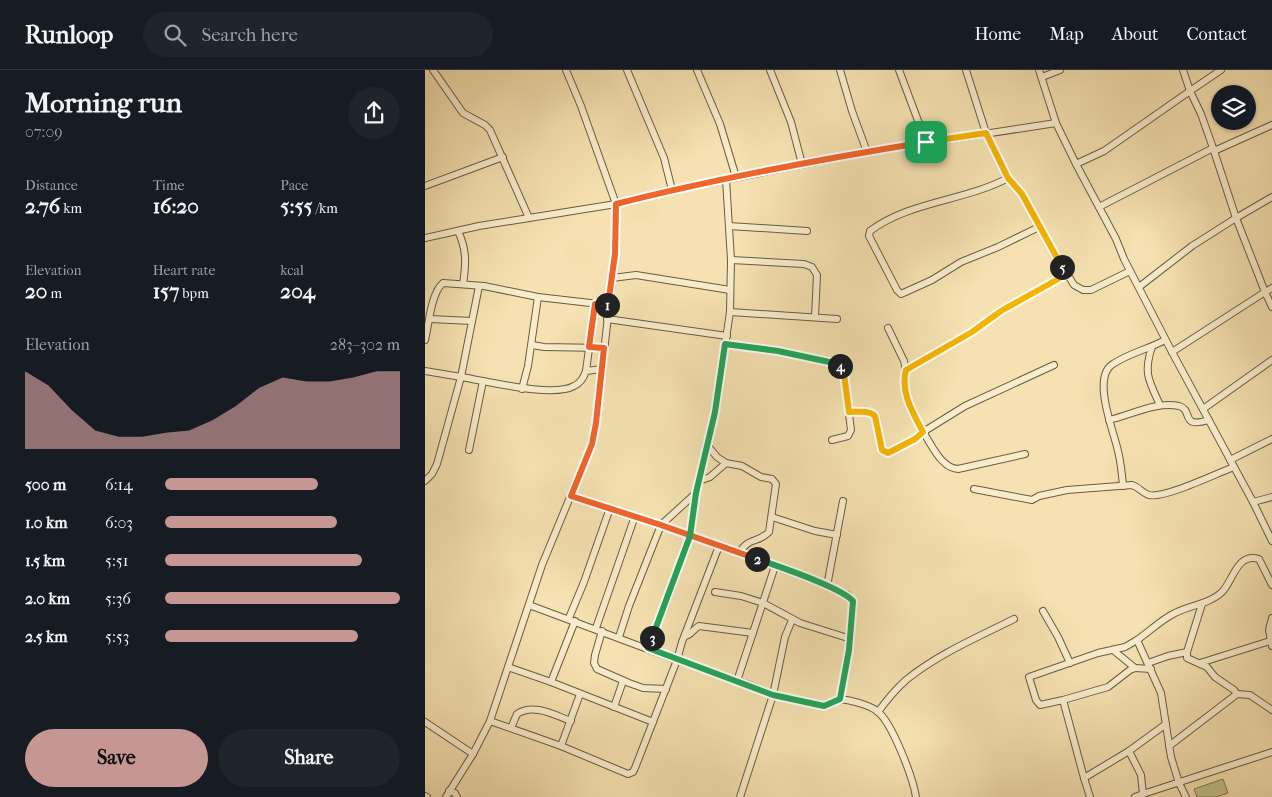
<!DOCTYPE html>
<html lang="en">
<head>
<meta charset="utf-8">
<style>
	body { margin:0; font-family:"IM FELL French Canon",serif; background:#20242c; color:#f1f3f6; height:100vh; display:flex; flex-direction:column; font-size:19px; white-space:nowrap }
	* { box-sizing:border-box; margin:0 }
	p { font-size:16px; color:#9ea1a6 }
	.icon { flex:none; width:28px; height:28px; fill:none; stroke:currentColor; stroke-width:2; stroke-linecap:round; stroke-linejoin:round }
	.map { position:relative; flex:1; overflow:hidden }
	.sheet { display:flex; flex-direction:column; background:#171b24; width:425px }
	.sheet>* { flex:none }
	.fabs { position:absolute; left:786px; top:15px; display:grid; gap:10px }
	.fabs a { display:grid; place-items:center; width:45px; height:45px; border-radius:50%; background:#171b24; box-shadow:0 1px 4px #0004; font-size:25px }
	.pin { position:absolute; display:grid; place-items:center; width:42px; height:42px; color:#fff; margin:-21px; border-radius:10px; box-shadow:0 2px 8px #0006 }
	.km { position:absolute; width:25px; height:25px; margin:-12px; border-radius:50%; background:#222; color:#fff; font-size:14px; line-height:25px; text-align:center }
	.round { display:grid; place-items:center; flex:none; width:52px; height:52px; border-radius:26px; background:#20242c }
	.overview { display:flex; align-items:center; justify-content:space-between; height:85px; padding:0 25px }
	h1 { font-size:28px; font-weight:800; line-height:38px }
	.metrics { display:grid; grid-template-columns:repeat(3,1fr); gap:8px; height:85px; padding:5px 25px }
	.metrics div { display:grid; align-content:center }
	.metrics b { font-size:21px; font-weight:800 }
	.metrics small { font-size:14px; font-weight:400 }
	.metrics p { font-size:14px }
	.chart { height:140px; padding:10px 25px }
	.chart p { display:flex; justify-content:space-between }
	.chart svg { width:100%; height:90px; margin-top:5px; fill:#c59692; opacity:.7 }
	.button { display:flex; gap:10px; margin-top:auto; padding:10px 25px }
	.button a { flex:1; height:58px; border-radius:30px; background:#c59692; color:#111; font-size:20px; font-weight:800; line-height:58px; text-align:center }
	.button a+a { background:#20242c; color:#f1f3f6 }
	ul { padding:0 25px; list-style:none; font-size:16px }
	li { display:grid; grid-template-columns:80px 60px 1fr; align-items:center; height:38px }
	li i { height:12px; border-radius:6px; background:#c59692 }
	header { display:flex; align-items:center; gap:30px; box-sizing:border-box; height:70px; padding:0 25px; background:#171b24; border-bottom:1px solid #363941 }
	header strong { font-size:24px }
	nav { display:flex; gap:28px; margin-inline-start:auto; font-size:18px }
	.search { width:350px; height:45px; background:#20242c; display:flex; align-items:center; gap:12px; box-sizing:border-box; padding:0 18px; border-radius:28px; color:#9ea1a6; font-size:19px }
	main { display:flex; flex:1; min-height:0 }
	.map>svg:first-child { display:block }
	.green { fill:#c2c187; stroke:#807851 }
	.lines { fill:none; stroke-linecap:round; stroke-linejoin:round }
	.minor-casing { stroke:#6b5c40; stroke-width:8 }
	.minor { stroke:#f8eccc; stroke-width:6 }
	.split-1-casing { stroke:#fff; stroke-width:10 }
	.split-2-casing { stroke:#fff; stroke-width:10 }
	.split-3-casing { stroke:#fff; stroke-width:10 }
	.split-4-casing { stroke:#fff; stroke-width:10 }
	.split-5-casing { stroke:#fff; stroke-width:10 }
	.split-6-casing { stroke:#fff; stroke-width:10 }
	.split-1 { stroke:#f0652b; stroke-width:6 }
	.split-2 { stroke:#f0652b; stroke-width:6 }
	.split-3 { stroke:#22a559; stroke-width:6 }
	.split-4 { stroke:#22a559; stroke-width:6 }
	.split-5 { stroke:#f5b400; stroke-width:6 }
	.split-6 { stroke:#f5b400; stroke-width:6 }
</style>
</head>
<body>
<header>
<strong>Runloop</strong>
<div class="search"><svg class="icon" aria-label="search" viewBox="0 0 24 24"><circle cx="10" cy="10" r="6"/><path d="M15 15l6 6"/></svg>Search here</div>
<nav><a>Home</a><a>Map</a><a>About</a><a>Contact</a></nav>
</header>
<main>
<section class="sheet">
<div class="overview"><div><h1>Morning run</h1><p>07:09</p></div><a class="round"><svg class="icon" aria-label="share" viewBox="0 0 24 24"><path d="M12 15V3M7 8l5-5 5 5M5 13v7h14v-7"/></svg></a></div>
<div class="metrics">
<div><p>Distance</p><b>2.76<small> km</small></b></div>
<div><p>Time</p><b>16:20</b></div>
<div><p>Pace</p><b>5:55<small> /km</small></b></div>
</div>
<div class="metrics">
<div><p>Elevation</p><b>20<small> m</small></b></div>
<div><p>Heart rate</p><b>157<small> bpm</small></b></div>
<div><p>kcal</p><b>204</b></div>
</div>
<div class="chart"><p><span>Elevation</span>283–302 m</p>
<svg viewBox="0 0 160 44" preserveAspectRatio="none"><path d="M0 44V6L10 13L20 25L30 35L40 38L50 38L60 36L70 35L80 30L90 23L100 14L110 9L120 11L130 11L140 9L150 6L160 6V44z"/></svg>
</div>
<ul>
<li><b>500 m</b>6:14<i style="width:65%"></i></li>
<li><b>1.0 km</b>6:03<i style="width:73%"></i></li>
<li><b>1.5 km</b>5:51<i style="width:84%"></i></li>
<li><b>2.0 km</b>5:36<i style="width:100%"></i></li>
<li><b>2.5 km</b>5:53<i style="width:82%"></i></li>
</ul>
<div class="button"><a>Save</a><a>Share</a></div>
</section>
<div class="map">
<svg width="847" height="727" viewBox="0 0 847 727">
	<rect width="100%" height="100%" fill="#f5e1b1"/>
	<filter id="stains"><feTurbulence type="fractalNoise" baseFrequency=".004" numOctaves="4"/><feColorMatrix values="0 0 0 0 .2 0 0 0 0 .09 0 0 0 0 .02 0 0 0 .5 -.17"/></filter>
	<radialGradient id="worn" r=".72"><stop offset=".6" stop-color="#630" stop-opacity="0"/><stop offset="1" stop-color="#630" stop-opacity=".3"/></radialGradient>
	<!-- green -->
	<path class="green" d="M 798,709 L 803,723 L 791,727 L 772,727 L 769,719 Z"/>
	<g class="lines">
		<defs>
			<g id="minor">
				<path d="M 8,0 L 38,43 L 60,55 L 65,60 L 104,148"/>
				<path d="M 202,0 L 239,88 L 247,120"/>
				<path d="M 272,0 L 295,54 L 311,107"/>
				<path d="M 345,0 L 366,52 L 377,94"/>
				<path d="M 415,0 L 427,41 L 442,82"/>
				<path d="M 474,0 L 501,72"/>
				<path d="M 541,0 L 561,63 L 583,108 L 597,124 L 632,187 L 649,215 L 658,220 L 666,220 L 705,201"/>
				<path d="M 614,0 L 631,53 L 651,94 L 691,169 L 699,189 L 747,282 L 828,432 L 847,471"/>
				<path d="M 617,7 L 635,0"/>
				<path d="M 788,78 L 776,44 L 765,21 L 796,0"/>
				<path d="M 789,81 L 847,55"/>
				<path d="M 651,94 L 679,81 L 765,21 L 758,0"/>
				<path d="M 583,108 C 540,131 485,131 445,161 L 444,166 L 472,220 L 476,224 L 507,210 L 536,192 L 573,177 L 614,157"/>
				<path d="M 0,116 L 78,87"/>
				<path d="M 674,137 L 788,78 L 811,148 L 840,222 L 847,218"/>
				<path d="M 304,156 L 382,161"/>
				<path d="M 33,161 C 42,180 41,194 38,214"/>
				<path d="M 0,168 L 54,156 L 191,134 L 247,120 L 442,82 L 631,53"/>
				<path d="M 306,190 L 379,194 L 387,197 L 392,205 L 390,247"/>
				<path d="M 187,208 L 211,205 L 305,220"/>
				<path d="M 714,217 L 767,176 L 811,148 L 847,127"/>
				<path d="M 305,242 L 412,249"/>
				<path d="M 5,249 L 47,251"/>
				<path d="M 182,249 L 302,266"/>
				<path d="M 463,258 L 479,291 L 481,300 L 547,262 L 576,241 L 642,204"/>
				<path d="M 0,270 C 4,254 6,223 18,213 L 59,216 L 113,227 L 183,235"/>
				<path d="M 300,274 L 353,281 L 409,293 L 415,296 L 419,304 L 426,360 L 423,366 L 407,370"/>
				<path d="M 107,275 L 119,277 L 179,278"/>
				<path d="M 727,277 C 718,303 724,311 735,335"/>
				<path d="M 747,282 L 840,222 L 847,237"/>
				<path d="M 481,300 C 474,321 488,343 498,362 L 540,336 L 629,295"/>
				<path d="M 0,301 L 36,307 L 54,216"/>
				<path d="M 161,301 L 170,234"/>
				<path d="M 97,319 L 103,296 L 113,227"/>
				<path d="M 778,339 L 847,290"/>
				<path d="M 424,342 L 444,342 L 451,346 L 457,381 L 463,383 L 490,369 L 498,362 C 507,375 516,398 533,399 L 600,384"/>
				<path d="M 684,350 C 706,345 732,331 754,336 C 769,340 754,359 784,350"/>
				<path d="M 282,375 L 292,387 L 301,393 L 317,396 L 336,407 L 347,409 L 351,414 L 344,462 C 332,474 325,466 314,483"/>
				<path d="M 44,380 L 58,311"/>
				<path d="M 805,390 L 847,369"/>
				<path d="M 0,411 L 7,404 L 12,394 L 36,307 C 62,311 128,328 149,316 C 156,313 159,307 161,301 L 177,299"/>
				<path d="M 274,411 L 285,407 L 301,393"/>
				<path d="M 698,416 C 697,404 696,393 693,381 C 689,362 666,307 688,294 C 704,283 724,279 740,270"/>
				<path d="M 549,419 L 607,430 L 614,426 L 642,420 L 707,415 C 714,417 717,423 724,425 C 739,429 792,403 809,397"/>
				<path d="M 828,432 L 847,427"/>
				<path d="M 347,447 L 390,461 L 412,465"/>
				<path d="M 294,476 L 389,510 L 423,525 L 428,531 L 424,580 L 415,629 C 426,630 444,635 452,641 C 467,652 488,708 491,727"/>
				<path d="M 402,516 L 418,431"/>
				<path d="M 290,522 L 316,526 L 338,533 L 375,553 L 426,569"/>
				<path d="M 777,534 L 762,582 L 762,588 L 782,597 L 790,607 L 809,620 L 812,624"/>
				<path d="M 104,535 L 252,590 L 257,572 L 294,476 L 236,455 L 146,426"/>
				<path d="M 618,541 L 633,567 L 645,593"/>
				<path d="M 144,548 L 159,512 L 185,438"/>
				<path d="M 847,548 L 844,560 L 847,576"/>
				<path d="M 171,558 L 210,446"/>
				<path d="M 177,561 L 170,585 L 169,593 L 172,599 L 204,613 L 218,618 L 241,619"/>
				<path d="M 260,566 C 267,565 268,559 274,556 L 328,563"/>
				<path d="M 194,567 L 204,536 L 236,455 L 271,423"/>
				<path d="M 223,578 L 240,536 L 265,466 L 271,423 L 290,342 L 305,242 L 306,190 L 301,109"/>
				<path d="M 688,580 L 710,598 L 726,599"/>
				<path d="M 723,593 L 743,586 L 762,582"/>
				<path d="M 775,593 L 845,571"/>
				<path d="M 83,597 L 126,612 L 228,652"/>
				<path d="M 312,611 L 350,496"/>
				<path d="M 126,612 L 150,551"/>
				<path d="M 638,630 L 683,617 L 705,600 L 710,598"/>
				<path d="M 189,637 L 198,611"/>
				<path d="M 453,642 C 461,631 471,619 481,610 C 513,584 553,567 589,549"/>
				<path d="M 65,651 L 136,676 L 203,704 L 208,702 L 210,698 L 252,590 L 325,615 L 348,625 L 399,636 L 415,629"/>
				<path d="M 0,652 L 48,684"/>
				<path d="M 86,658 L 92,644 C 109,633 129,645 146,651"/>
				<path d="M 136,676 L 155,624"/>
				<path d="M 744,676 L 812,624 L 825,625 L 847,640"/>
				<path d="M 659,708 L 704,681"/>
				<path d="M 24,721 L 30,723 L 32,727"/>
				<path d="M 718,724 L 847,682"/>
				<path d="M 0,726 L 2,727"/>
				<path d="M 21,727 L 48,684 L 65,651 L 117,495 L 167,374 L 171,353 L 190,184 L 191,134 L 156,36 L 141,0"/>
				<path d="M 315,727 L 348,625 L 360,567 L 367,550"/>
				<path d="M 665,727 L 659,708 L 638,630 L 615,635 L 611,630 L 604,607 L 673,583 L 700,577 L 712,570"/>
				<path d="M 710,727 L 718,724 L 716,705 L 704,681 L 741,654"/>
				<path d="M 761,727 L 754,713 L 746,687 L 736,623 L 712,570 C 725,561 737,549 750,543 C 765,535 785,534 797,522 C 808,511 812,482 834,489 L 847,515"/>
			</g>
		</defs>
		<!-- minor casing -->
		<use href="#minor" class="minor-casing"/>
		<!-- minor -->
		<use href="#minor" class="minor"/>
	</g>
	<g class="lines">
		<defs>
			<path id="split-1" d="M 182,235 L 183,235 L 190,184 L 191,134 C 293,108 397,89 501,72"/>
			<path id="split-2" d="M 182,235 L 170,234 L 164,277 L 179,278 L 171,353 L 167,374 L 146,426 L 236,455 L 332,489"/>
			<path id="split-3" d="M 227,568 L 223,578 L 348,625 L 399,636 L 415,629 L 424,580 L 428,531 C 416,517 352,496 332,489"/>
			<path id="split-4" d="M 227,568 L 265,466 L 271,423 L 290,342 L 300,274 L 353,281 L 409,293 L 415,296"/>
			<path id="split-5" d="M 415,296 L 419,304 L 424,342 C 433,342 444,340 450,346 L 457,380 L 463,383 L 490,369 L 498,362 C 488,343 475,322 481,300 L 547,262 L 576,241 L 642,204 L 637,197"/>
			<path id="split-6" d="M 501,72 L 561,63 L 583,108 L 597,124 L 637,197"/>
		</defs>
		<!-- split-1 casing -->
		<use href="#split-1" class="split-1-casing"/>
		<!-- split-2 casing -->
		<use href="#split-2" class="split-2-casing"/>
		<!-- split-3 casing -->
		<use href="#split-3" class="split-3-casing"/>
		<!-- split-4 casing -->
		<use href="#split-4" class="split-4-casing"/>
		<!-- split-5 casing -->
		<use href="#split-5" class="split-5-casing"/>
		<!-- split-6 casing -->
		<use href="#split-6" class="split-6-casing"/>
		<!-- split-1 -->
		<use href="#split-1" class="split-1"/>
		<!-- split-2 -->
		<use href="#split-2" class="split-2"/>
		<!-- split-3 -->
		<use href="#split-3" class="split-3"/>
		<!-- split-4 -->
		<use href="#split-4" class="split-4"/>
		<!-- split-5 -->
		<use href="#split-5" class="split-5"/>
		<!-- split-6 -->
		<use href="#split-6" class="split-6"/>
	</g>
	<rect width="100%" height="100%" filter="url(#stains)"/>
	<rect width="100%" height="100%" fill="url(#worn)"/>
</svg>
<div class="fabs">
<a><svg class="icon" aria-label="layers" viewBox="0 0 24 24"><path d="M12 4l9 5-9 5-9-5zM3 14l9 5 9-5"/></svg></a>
</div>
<div class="pin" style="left:501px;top:72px;background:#1e9e55"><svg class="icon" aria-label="arrive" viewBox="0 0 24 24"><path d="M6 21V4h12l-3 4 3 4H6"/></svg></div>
<b class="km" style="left:182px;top:235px">1</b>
<b class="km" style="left:332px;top:489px">2</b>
<b class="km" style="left:227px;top:568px">3</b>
<b class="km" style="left:415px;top:296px">4</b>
<b class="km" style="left:637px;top:197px">5</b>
</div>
</main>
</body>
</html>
